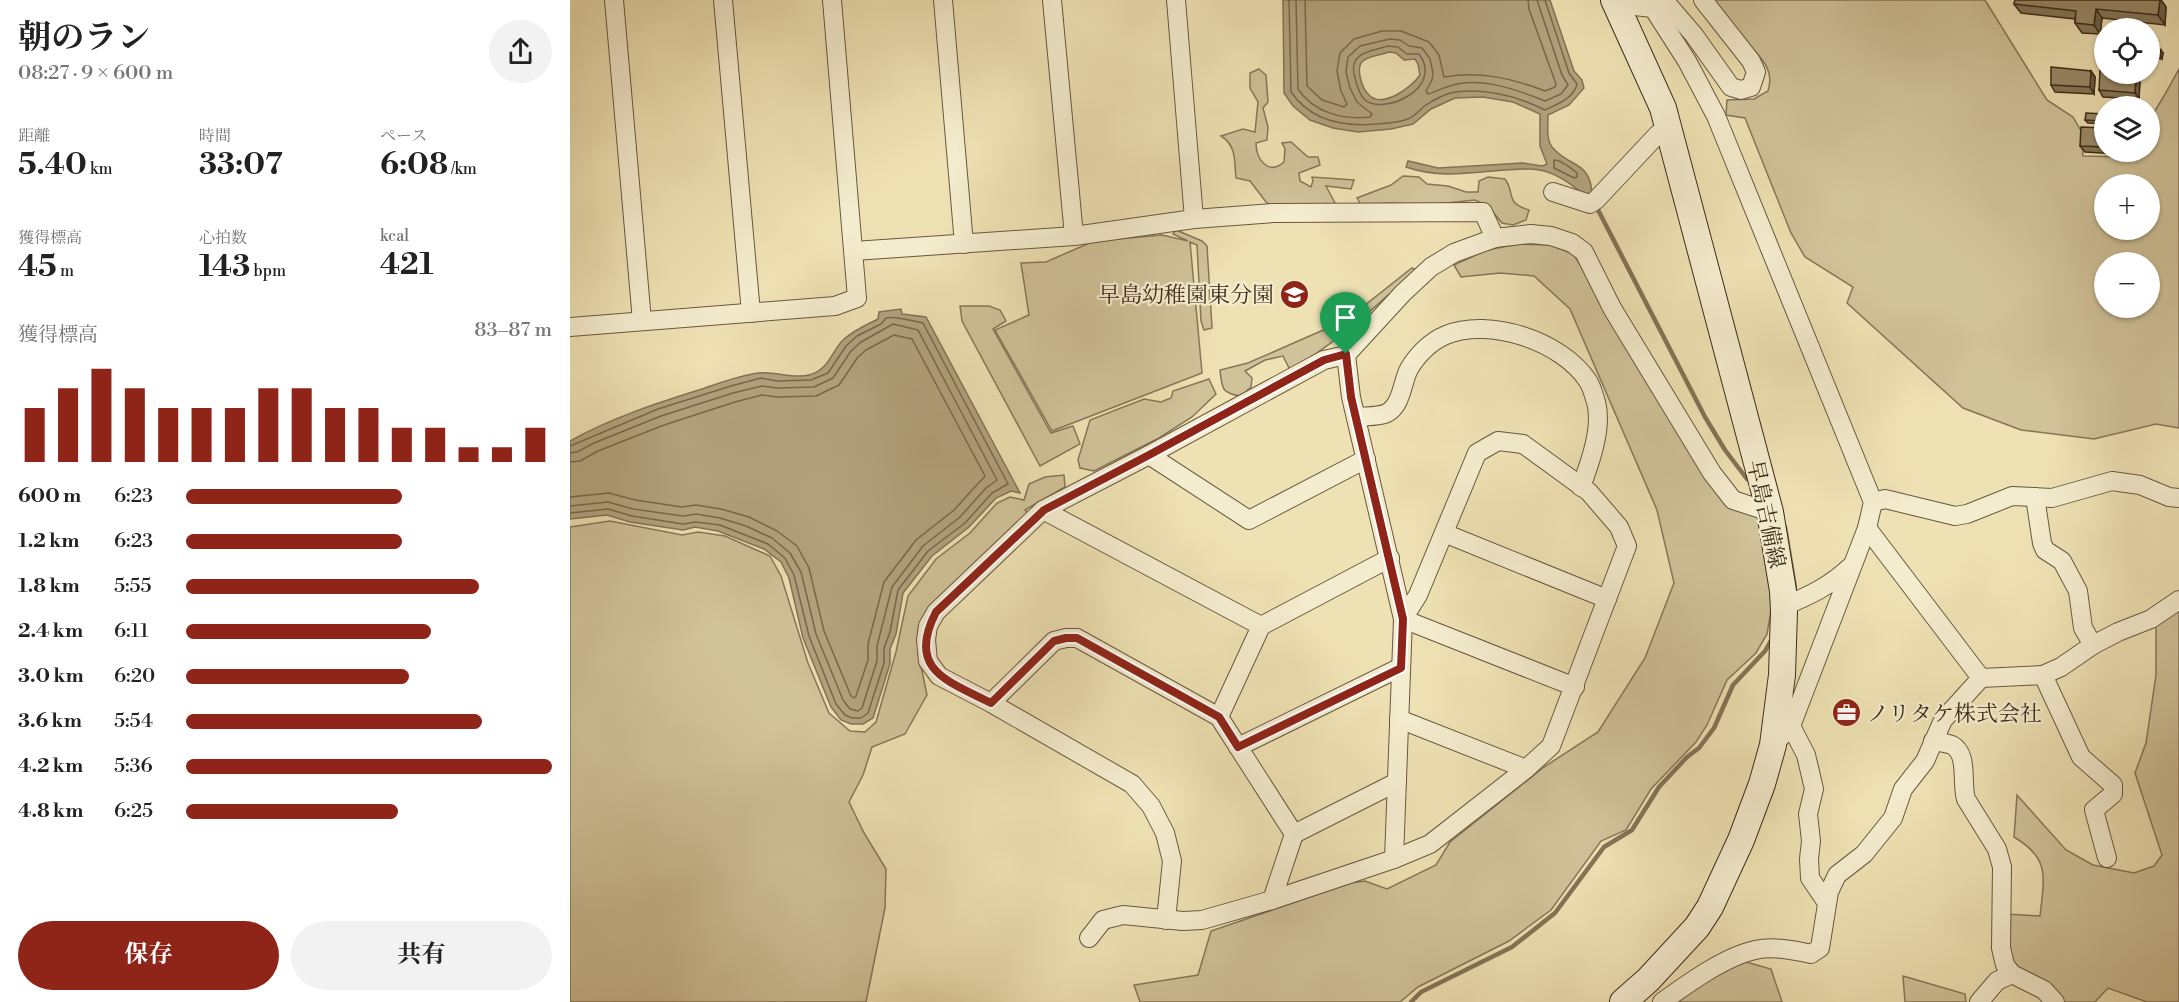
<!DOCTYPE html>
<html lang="ja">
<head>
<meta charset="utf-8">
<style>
	body { margin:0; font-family:"Libre Bodoni","Noto Serif JP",serif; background:#f2f2f2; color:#222; height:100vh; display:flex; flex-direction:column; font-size:22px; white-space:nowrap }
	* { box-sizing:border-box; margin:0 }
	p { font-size:20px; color:#767676 }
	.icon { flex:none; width:33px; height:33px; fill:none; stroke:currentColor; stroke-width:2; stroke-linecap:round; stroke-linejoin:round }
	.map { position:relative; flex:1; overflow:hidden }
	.details { display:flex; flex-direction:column; background:#fff; width:570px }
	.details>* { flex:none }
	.fabs { position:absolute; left:1524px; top:18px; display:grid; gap:12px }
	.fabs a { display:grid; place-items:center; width:66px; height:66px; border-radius:50%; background:#fff; box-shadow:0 2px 4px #0004; font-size:30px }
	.pin { position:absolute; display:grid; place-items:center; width:51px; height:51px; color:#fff; margin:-62px -26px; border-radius:50% 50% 50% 0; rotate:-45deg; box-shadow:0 0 6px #0007 }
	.pin .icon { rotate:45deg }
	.round { display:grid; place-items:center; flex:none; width:63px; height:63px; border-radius:32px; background:#f2f2f2 }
	.headline { display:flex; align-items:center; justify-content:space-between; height:102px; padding:0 18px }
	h1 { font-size:33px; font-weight:700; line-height:45px }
	.figures { display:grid; grid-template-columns:repeat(3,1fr); gap:9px; height:102px; padding:6px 18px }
	.figures div { display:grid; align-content:center }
	.figures b { font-size:30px; font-weight:700 }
	.figures small { font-size:16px; font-weight:400 }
	.figures p { font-size:16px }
	.chart { height:168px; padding:12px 18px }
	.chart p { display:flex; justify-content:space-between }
	.chart svg { width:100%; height:108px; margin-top:6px; stroke:#8f2418; stroke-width:6 }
	.button { display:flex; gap:12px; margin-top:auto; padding:12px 18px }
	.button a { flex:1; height:69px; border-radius:36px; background:#8f2418; color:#fff; font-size:24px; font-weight:700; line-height:69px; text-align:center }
	.button a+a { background:#f2f2f2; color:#222 }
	ul { padding:0 18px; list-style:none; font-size:20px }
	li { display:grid; grid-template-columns:96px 72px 1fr; align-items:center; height:45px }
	li i { height:15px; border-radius:8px; background:#8f2418 }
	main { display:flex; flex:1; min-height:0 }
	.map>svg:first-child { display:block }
	.green { fill:#d0c299; stroke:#867658; stroke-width:1.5; fill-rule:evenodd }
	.water { fill:#b2a37e; stroke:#837355; stroke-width:1.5; fill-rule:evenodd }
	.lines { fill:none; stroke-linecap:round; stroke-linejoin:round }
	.shore { stroke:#78674b; stroke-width:1.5 }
	.stream { stroke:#837355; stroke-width:4.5 }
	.street-casing { stroke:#69583f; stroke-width:20 }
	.secondary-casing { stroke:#3d2b18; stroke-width:28 }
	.street { stroke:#f4ecce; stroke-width:18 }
	.secondary { stroke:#f4ecce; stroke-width:26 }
	.wall { fill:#84775a; stroke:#3d2b18; stroke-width:1.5 }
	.shaded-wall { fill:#6b614a; stroke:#3d2b18; stroke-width:1.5 }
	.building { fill:#998a69; stroke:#3d2b18; stroke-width:1.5 }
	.route-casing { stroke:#fff; stroke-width:12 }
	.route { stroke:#8f2418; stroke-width:8 }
	.labels { text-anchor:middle; stroke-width:4.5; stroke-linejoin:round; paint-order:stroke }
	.poi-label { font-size:22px; fill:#3d2b18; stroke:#f4ecce; text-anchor:end }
	.street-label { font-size:22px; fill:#3d2b18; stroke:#f4ecce }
</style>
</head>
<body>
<main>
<section class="details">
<div class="headline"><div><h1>朝のラン</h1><p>08:27 · 9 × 600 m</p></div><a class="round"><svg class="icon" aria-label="share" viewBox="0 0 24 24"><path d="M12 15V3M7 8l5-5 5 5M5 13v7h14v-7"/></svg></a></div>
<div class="figures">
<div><p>距離</p><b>5.40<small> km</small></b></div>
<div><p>時間</p><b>33:07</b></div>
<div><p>ペース</p><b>6:08<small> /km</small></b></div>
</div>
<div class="figures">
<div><p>獲得標高</p><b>45<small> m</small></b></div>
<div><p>心拍数</p><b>143<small> bpm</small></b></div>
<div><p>kcal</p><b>421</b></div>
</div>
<div class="chart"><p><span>獲得標高</span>83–87 m</p>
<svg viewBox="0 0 160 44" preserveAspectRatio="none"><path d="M5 44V22M15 44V14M25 44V6M35 44V14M45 44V22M55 44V22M65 44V22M75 44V14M85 44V14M95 44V22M105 44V22M115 44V30M125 44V30M135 44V38M145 44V38M155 44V30"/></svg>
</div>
<ul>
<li><b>600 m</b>6:23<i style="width:59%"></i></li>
<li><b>1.2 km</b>6:23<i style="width:59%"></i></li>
<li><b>1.8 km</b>5:55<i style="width:80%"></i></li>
<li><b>2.4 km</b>6:11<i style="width:67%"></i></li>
<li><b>3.0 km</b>6:20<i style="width:61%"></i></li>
<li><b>3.6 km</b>5:54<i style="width:81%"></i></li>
<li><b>4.2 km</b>5:36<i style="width:100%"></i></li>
<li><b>4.8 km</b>6:25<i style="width:58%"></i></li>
</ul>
<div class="button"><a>保存</a><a>共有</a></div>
</section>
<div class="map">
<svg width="1609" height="1002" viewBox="0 0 1609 1002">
	<rect width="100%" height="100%" fill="#eee1b3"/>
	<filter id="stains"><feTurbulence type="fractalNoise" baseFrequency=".00333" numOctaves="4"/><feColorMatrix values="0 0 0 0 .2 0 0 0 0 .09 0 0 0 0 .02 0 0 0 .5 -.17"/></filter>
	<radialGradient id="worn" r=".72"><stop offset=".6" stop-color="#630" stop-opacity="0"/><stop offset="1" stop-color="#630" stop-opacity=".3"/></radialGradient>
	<!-- green -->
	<g class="green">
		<path d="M 1145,0 L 1415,0 L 1477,100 L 1503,117 L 1511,131 L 1513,156 L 1553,157 L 1557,152 L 1580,152 L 1580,119 L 1594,96 L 1609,69 L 1609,428 L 1586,424 L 1524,439 L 1451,430 L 1393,408 L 1277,303 L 1283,287 L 1235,257 L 1221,233 L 1175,118 L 1156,115 L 1157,100 L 1184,99 L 1198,91 C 1207,64 1181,50 1166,32 C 1158,22 1152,11 1145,0 ZM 1534,184 L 1580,184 L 1580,230 L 1534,230 ZM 1534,262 L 1580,262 L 1580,308 L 1534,308 Z"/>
		<path d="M 689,69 L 696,75 L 698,102 L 693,108 L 698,127 L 697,140 L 686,143 C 686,159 698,176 714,162 L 715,149 L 712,143 L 721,142 L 738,157 L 748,157 L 750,165 L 729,173 L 730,181 L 741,187 L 743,181 L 742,177 L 784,180 L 781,189 L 756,186 L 765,203 L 755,209 L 706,209 L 696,202 L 680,181 L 666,178 C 664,161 667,146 651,136 L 673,129 L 685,132 L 688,102 L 680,88 L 680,73 Z"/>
		<path d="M 833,176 L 849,177 L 857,184 L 878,186 L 896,192 L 908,192 L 909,181 L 918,177 L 935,179 C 946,194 934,202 959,210 L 956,220 L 943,225 L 932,223 L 918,206 L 905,200 L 858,205 L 819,203 L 791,205 L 787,198 L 821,185 Z"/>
		<path d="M 606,230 L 632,241 L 637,246 L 642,328 L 634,330 L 631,321 L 627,245 L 620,242 L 632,373 L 482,431 L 425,330 L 459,315 L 451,263 L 476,262 L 524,241 L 592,235 L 618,241 L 603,234 Z"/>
		<path d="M 949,244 L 981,245 L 1003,254 L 1021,280 L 1137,480 L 1188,515 L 1201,577 L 1202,606 L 1197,634 L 1186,653 L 1157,680 L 1137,725 L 1126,742 L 1081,789 L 1056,830 L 1031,841 L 981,910 L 939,941 L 848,987 L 830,1002 L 570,1002 L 564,985 L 628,975 L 641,931 L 781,883 L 795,881 L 817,889 L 866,865 L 880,842 L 974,767 L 1028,732 L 1075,658 L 1104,583 L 1087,510 L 1000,309 L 964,276 L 930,273 L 891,277 L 884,265 L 917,250 Z"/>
		<path d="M 842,268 L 846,270 C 805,307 767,343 720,370 L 713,356 L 695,360 L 675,371 L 682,378 L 681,387 L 671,396 C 651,393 652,388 650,370 L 678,363 L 776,320 Z"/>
		<path d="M 390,306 L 419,306 L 430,310 L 436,321 L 423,329 L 481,433 L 503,426 L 510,444 L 470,466 L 392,321 Z"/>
		<path d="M 639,379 L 646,394 L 622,417 L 589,438 L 524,471 L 510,468 L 508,460 L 520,420 L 574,399 L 591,402 L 601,398 L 603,391 Z"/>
		<path d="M 494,475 L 495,487 L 455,510 L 460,515 L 405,563 L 356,611 L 349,631 L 348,652 L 357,695 L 335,734 L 302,747 L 293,775 L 279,802 L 294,833 L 316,869 L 315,908 L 296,1002 L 0,1002 L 0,527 L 40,521 L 112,535 L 128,532 L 155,536 L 200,556 L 211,576 L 238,663 L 259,713 L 280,731 L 295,732 L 306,722 L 326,652 L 338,596 L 366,559 L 400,533 L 427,503 L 440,497 L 454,500 L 459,484 L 475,477 Z"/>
		<path d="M 1609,610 L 1609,1002 L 1577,1002 L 1538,988 L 1525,1002 L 1493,1002 L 1443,964 L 1436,948 L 1437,914 L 1470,916 C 1474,878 1481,859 1444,837 L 1447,795 L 1496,850 L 1523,865 L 1564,873 L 1584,866 L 1592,855 L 1565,773 L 1576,743 L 1586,675 L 1586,626 Z"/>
		<path d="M 1176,962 L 1201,969 L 1212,1002 L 1101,1002 L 1161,966 Z"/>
		<path d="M 1333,976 L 1395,994 L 1396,1002 L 1335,1002 Z"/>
	</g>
	<!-- water -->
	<g class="water">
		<path d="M 713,0 L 980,0 L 1004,71 L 1012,80 L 1014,88 L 999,105 L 978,115 C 978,125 976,139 982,147 C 999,168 1021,160 1022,195 L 1016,197 C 1001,183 982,169 960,169 C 917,168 879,182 836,167 L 838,161 L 868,168 L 953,163 L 972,166 L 977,164 L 970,146 L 970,114 L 943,102 L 913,97 L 885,98 L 861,109 L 843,124 L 821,129 L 788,132 L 763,128 L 740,120 L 723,106 L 714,93 ZM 819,52 L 826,53 L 834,60 L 845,59 L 848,64 L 850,75 C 842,87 813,109 799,95 C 792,89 785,67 793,61 C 798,56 812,55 819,52 Z"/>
		<path d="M 331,309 L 332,314 L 356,317 L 450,493 L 441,491 L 426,498 L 399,527 L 362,556 L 333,593 L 326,634 L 320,649 L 320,664 L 303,718 L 293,724 L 281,724 L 271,720 L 261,707 L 233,638 L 219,578 L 211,562 L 194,549 L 148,531 L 125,527 L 113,530 L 60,522 L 37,515 L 0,519 L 0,441 C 41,418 87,403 132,389 C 150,383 170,375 189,373 C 205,371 223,379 239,375 C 259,370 261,352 273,340 C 284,330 296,325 308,319 L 309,312 Z"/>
	</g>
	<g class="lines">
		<!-- shore -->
		<g class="shore">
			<path d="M 719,0 L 721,92 C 741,121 773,127 806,124 C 817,123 828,123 838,119 C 845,117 850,109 856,105 C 863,100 877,93 886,92 C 917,88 947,96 975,110 C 988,104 1004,98 1007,84 L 999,73 L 975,0"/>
			<path d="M 726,0 L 728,89 C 744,113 773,120 800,117 L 802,114 L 787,102 L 780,88 L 776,72 L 778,57 L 790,46 L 820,39 L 830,40 L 839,46 L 852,48 L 860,59 L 863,73 L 862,80 L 856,91 L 858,94 C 865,92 872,88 880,86 C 910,76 948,90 975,101 L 991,94 L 998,85 L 992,75 L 967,0"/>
			<path d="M 735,0 L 737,86 L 752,100 L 774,107 L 777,104 L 771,91 L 767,71 L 770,53 L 784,39 L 812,31 L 831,31 L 859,42 L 869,55 L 874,77 C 910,71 942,78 975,91 L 985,87 L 986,84 L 959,9 L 958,0"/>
			<path d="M 818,46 L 828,47 L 837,54 L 849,54 C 875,88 812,117 794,99 C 788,93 786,82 784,74 C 779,52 803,51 818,46 Z"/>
			<path d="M 984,160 C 992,160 1001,168 1007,173 L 1007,177 L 1004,178 L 984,168 Z"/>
			<path d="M 0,446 L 88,409 L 161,386 L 191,378 L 207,381 L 241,380 L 258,373 L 276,346 L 287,336 L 311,324 L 316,318 C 324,316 344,321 353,323 L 438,484 L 422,493 L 395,523 L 358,551 L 328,590 L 320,632 L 314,648 L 314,663 L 298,713 L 291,718 L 282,718 L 275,715 L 266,704 L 239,636 L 224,575 L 215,558 L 198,544 L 150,525 L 126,522 L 113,524 L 62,516 L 38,509 L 0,513"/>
			<path d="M 0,453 L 7,452 L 24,443 L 91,416 L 163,393 L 192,386 L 207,388 L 244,387 L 263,378 L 281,351 L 291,342 L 323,324 L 348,330 L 427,480 L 416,488 L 390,517 L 353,546 L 322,587 L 307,646 L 307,661 L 292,708 L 288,711 L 280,709 L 273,700 L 246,634 L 231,572 L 220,553 L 202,538 L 176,526 L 150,518 L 126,514 L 113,516 L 63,509 L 38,502 L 0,506"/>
			<path d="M 0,462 L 10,461 L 28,451 L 94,425 L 165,402 L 192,395 L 207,397 L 246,396 L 269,385 L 288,357 L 296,350 L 324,335 L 342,339 L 415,476 L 384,510 L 346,540 L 314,582 L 298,644 L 298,660 L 286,696 L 284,698 L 281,696 L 254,631 L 239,568 L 227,546 L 207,531 L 179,517 L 151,509 L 126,505 L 112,507 L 65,500 L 39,493 L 0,497"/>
		</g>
		<!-- stream -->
		<g class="stream">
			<path d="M 1026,206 L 1135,417 L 1155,450 L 1177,479"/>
			<path d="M 1215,527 L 1225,587"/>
			<path d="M 841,1002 L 851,992 L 942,947 L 985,913 L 1034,847 L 1062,830 L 1089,787 L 1117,757 L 1129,748 L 1144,728 L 1163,685 L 1195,651 L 1203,637"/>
		</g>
		<defs>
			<g id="street">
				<path d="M 44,0 L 72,321"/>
				<path d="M 153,0 L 181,313"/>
				<path d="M 373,0 L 394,244"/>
				<path d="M 482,0 L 504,236"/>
				<path d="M 606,0 L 624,219"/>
				<path d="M 1094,0 L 1124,35 L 1161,87 L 1171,90 L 1181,87 L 1186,72 L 1181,61 L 1133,0"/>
				<path d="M 1046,4 L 1083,8 L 1117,61 L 1146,116 L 1303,502 L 1297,528 L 1221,726 L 1203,745"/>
				<path d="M 983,192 L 1020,204 L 1026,200 L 1088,134 L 1098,128"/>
				<path d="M 284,251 L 504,236 L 624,219 L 704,213 L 913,212 L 925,238"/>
				<path d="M 0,327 L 265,306 L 287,298 L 262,0"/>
				<path d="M 776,355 L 781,397 L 833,619 L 824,859"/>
				<path d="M 786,417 C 795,416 809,417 817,413 C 832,405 832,382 839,369 C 847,355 861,341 876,335 C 919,317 992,341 1018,381 C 1022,387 1024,396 1026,402 C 1033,427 1020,463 1011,487"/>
				<path d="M 579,455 L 679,520 L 796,459"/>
				<path d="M 1465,497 L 1472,543 L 1475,550 L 1492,561 L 1508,591 L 1513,628 L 1523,645"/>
				<path d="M 1303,502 L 1315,499 L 1385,516 L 1397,514 L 1442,496 L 1482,498 L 1542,481 L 1570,485 L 1599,497 L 1609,498"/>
				<path d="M 473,510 L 691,626"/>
				<path d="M 874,533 L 1037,599"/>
				<path d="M 1214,606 C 1239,596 1260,586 1280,567"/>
				<path d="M 833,619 L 1005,687"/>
				<path d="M 1473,675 L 1491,667 L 1523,645 L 1548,632 L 1581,619 L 1609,600"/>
				<path d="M 1411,678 L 1473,675 L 1511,757 L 1543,785 L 1543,794 L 1524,810 L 1537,858"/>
				<path d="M 421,703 L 484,641 L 496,638 L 507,638 L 649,717 L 724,834 L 702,900"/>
				<path d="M 649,717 L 691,626 L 820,558"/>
				<path d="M 829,719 L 956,769"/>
				<path d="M 1221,726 L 1236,755 L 1244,789 L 1238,814 L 1241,841 L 1239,859 L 1240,878 L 1257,903"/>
				<path d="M 1363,741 C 1369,742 1377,743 1382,745 C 1399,754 1391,784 1396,799 L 1427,849 L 1432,867 L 1431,948 L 1435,965 L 1442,974 L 1474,990 L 1485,1002"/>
				<path d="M 668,747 L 831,667"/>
				<path d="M 724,834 L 827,782"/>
				<path d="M 596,920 L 602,861 L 595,833 L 581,806 L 562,784 L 421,703 L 369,676 L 358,661 L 356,640 L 358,626 L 366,612 L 473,510 L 579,455 L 754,360 L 776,355 L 833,293 L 861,267 L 884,253 L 925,238 L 961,234 L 981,236 L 1002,243 L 1014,252 L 1042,308 L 1142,473 L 1163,500 L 1200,512"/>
				<path d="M 519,938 L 533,920 L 553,915 L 613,921 L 632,920 L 702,900 L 824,859 L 860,844 L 956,769 L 981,746 L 1057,546 L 1049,527 L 1019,492 L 953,444 L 928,441 L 907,453 L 848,595 L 833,619"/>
				<path d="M 1092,1002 C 1117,984 1154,957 1185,950 C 1203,946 1223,950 1241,954 L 1250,948 L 1259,892 L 1267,875 L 1294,854 L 1323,818 L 1333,789 L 1355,761 L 1373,720 L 1411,678 L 1297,528"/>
				<path d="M 1409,1002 L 1427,981 L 1442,974"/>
			</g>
			<path id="secondary" d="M 1044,0 L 1093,108 L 1200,512 L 1213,591 L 1214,611 L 1212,675 L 1203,745 L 1192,784 L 1171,840 L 1140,907 L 1127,927 L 1078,980 L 1053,1002"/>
		</defs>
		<!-- street casing -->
		<use href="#street" class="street-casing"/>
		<!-- secondary casing -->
		<use href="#secondary" class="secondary-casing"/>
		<!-- street -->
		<use href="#street" class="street"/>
		<!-- secondary -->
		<use href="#secondary" class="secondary"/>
	</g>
	<!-- wall -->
	<g class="wall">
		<path d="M 1445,0 L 1591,0 L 1596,7 L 1595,25 L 1532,18 L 1530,34 L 1512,33 L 1505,23 L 1505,19 L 1451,13 L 1444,4 Z"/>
		<path d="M 1593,53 L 1592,59 L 1584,58 L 1582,55 Z"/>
		<path d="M 1521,71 L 1525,77 L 1524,94 L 1485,92 L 1481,85 Z"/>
		<path d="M 1534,74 L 1567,74 L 1570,79 L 1569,99 L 1533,97 L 1529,90 Z"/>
		<path d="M 1534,114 L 1534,124 L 1518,123 L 1515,120 Z"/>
		<path d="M 1534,128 L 1534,152 L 1548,152 L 1548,154 L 1515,152 L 1510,146 Z"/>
	</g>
	<!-- shaded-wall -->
	<g class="shaded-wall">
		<path d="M 1590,0 L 1591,0 L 1596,7 L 1595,25 L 1588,15 Z"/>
		<path d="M 1526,9 L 1532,18 L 1530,34 L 1524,25 Z"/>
		<path d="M 1591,50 L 1593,53 L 1592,59 L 1590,56 Z"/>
		<path d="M 1521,71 L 1525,77 L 1524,94 L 1520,87 Z"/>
		<path d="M 1566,74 L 1570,79 L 1569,99 L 1565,93 Z"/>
	</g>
	<!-- building -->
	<g class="building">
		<path d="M 1445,0 L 1590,0 L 1588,15 L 1526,9 L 1524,25 L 1505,23 L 1506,11 L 1444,4 Z"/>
		<path d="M 1583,49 L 1591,50 L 1590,56 L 1582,55 Z"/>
		<path d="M 1481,67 L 1521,71 L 1520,87 L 1481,85 Z"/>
		<path d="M 1530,70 L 1534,70 L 1534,74 L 1566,74 L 1565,93 L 1529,90 Z"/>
		<path d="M 1516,113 L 1534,114 L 1534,121 L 1515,120 Z"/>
		<path d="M 1511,127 L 1534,128 L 1534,147 L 1510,146 Z"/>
	</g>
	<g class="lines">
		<defs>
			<path id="route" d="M 776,354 L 781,397 L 833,619 L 831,668 L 668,747 L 649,717 L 507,638 L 496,638 L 484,641 L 421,703 C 378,681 336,670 366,612 L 474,510 L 579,455 L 754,360 Z"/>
		</defs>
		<!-- route casing -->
		<use href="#route" class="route-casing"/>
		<!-- route -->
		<use href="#route" class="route"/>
	</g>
	<!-- icons -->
	<defs>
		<symbol id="school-disc" viewBox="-11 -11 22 22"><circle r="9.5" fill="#8f2418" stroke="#f4ecce"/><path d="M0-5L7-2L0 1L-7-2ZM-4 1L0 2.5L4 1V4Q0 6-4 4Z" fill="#fff"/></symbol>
		<symbol id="office-disc" viewBox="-11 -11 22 22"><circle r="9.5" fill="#8f2418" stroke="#f4ecce"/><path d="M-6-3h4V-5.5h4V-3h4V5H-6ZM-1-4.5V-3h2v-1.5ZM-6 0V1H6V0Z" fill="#fff"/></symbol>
	</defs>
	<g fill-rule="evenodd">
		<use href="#school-disc" x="708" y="278" width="33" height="33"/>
		<use href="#office-disc" x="1260" y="696" width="33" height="33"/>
	</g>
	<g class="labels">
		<!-- poi labels -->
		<g class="poi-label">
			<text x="704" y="302">早島幼稚園東分園</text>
			<text x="1297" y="721" text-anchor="start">ノリタケ株式会社</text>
		</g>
		<!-- street labels -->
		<g class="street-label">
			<text transform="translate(1197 514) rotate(78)" y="8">早島吉備線</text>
		</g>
	</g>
	<rect width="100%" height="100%" filter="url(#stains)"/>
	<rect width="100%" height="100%" fill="url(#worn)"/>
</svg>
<div class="fabs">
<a><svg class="icon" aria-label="locate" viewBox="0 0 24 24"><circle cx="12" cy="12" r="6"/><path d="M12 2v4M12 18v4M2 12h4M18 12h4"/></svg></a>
<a><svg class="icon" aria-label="layers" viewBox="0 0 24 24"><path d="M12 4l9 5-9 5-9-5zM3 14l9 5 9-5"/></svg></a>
<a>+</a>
<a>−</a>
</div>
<div class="pin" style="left:776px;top:354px;background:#1e9e55"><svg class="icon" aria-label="arrive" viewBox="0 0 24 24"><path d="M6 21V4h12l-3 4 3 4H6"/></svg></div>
</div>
</main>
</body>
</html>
